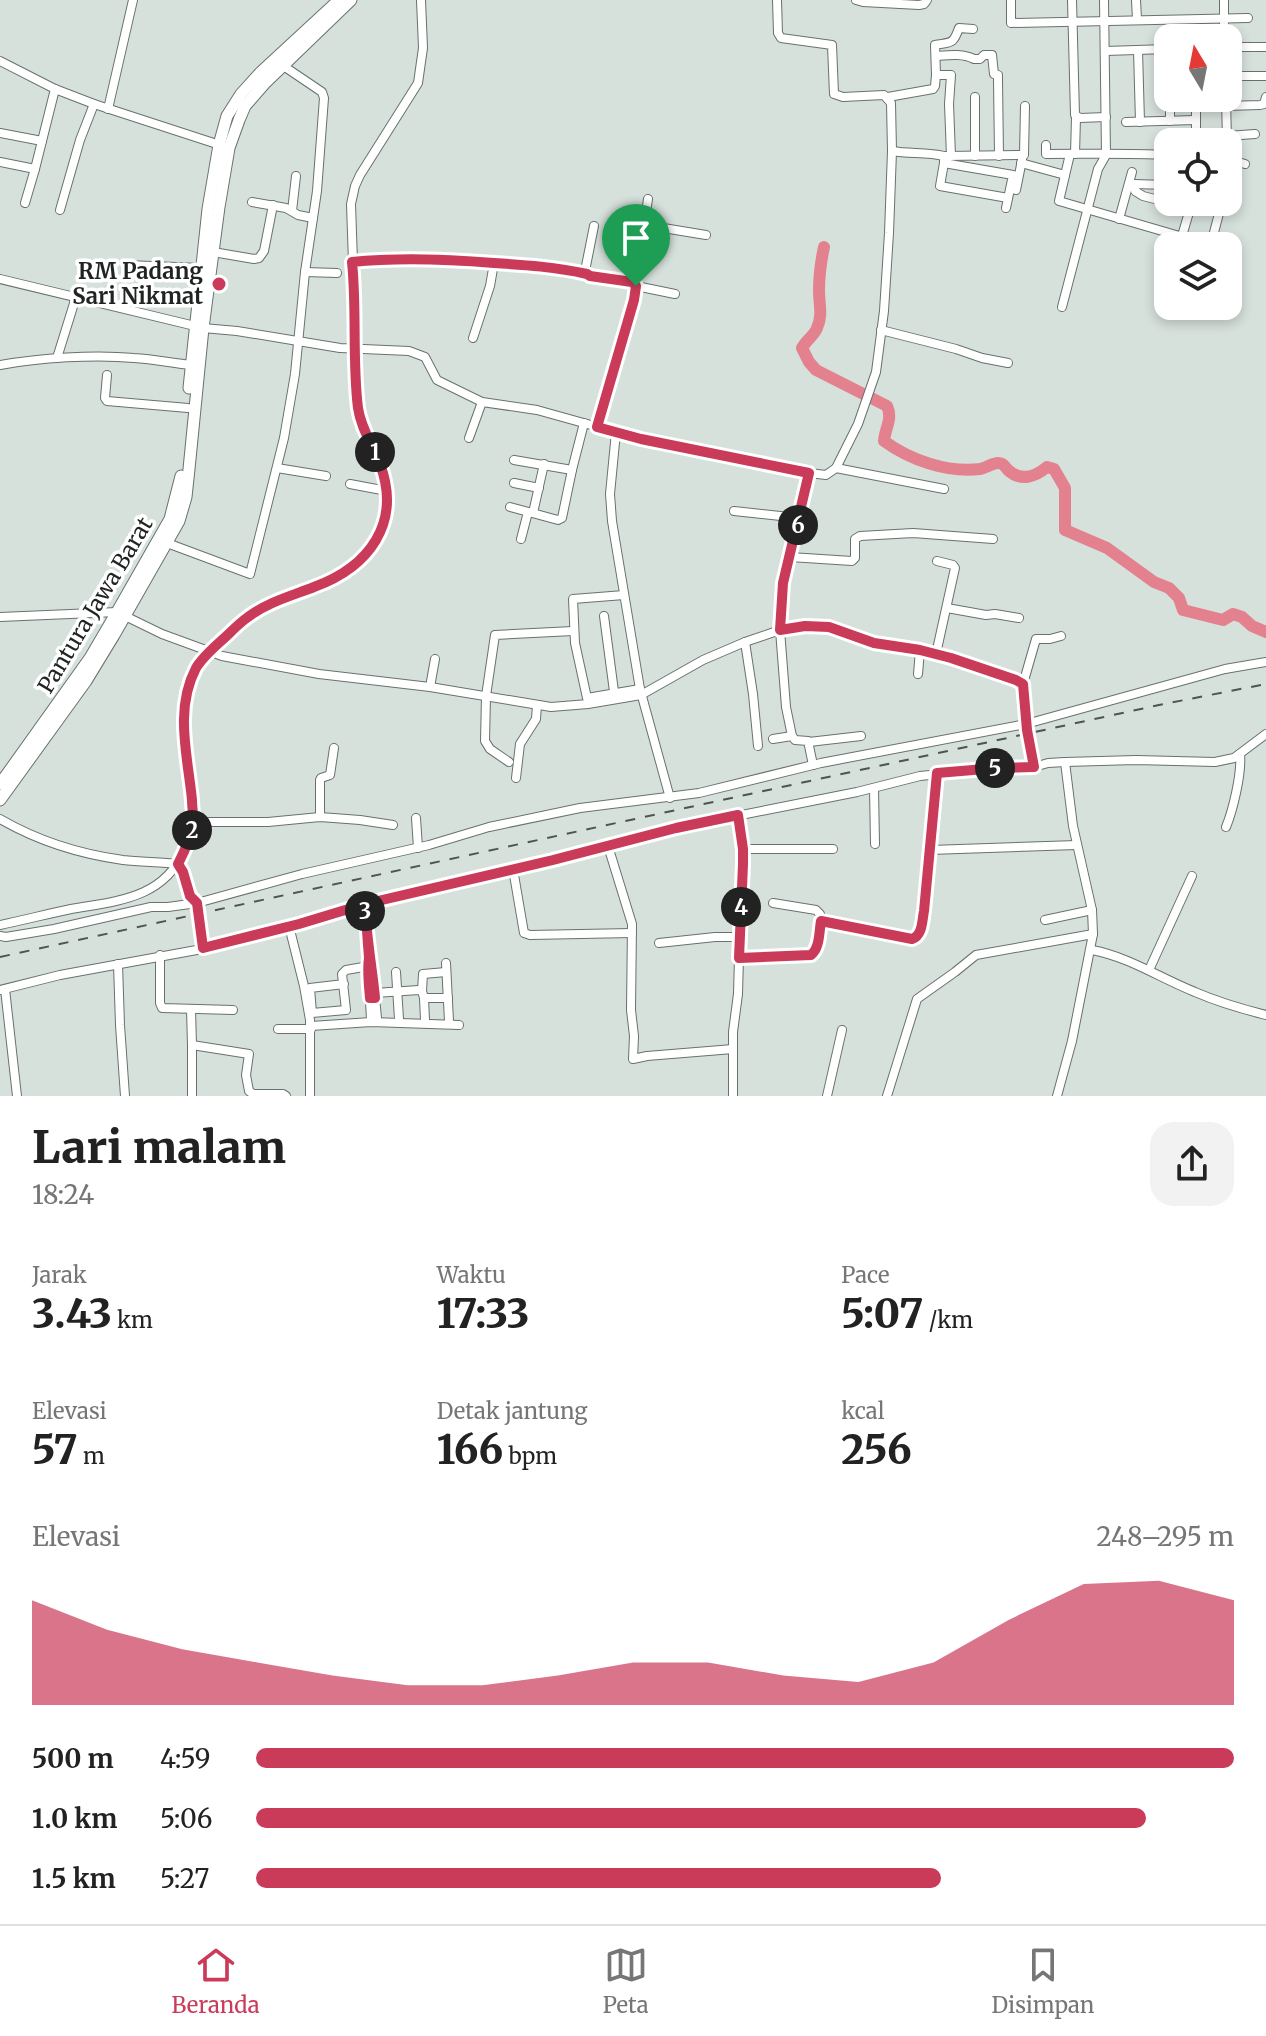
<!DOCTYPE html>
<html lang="id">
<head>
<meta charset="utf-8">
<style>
	body { margin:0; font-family:Merriweather,serif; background:#f2f2f2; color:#222; height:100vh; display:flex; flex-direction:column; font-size:30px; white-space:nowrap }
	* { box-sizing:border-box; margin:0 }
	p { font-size:26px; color:#767676 }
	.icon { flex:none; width:44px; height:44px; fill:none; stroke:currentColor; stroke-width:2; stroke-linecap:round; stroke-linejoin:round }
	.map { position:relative; height:1096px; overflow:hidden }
	.side { display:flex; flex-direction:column; background:#fff; flex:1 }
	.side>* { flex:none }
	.needle { width:52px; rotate:350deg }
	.controls { position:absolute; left:1154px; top:24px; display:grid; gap:16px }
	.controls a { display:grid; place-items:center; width:88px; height:88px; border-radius:16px; background:#fff; box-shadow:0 4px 12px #0003; font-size:40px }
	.pin { position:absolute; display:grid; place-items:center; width:68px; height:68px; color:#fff; margin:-82px -34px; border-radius:50% 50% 50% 0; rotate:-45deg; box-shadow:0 0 8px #0007 }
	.pin .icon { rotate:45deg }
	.km { position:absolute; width:40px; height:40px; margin:-20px; border-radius:50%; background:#222; color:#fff; font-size:22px; line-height:40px; text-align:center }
	.round { display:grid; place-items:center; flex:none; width:84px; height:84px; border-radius:24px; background:#f2f2f2 }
	.summary { display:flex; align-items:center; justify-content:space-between; height:136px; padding:0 32px }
	h1 { font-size:44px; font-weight:800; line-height:60px }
	.stats { display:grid; grid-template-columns:repeat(3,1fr); gap:12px; height:136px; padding:8px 32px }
	.stats div { display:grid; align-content:center }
	.stats b { font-size:40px; font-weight:800 }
	.stats small { font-size:22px; font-weight:400 }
	.stats p { font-size:22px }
	.chart { height:224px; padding:16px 32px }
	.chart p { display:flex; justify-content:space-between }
	.chart svg { width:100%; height:144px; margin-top:8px; fill:#ca3a59; opacity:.7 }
	ul { padding:0 32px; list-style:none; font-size:26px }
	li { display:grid; grid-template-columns:128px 96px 1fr; align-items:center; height:60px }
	li i { height:20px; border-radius:10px; background:#ca3a59 }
	.tab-bar { display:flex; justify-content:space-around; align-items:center; height:112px; border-top:2px solid #e0e0e0; background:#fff; font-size:22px; color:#767676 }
	.tab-bar a { display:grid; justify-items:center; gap:4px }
	.tab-bar .active { color:#ca3a59 }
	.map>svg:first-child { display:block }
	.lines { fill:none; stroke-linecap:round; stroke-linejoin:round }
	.river { stroke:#e3828e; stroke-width:12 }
	.minor-casing { stroke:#68726d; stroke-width:10 }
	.highway-casing { stroke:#68726d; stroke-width:13 }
	.minor { stroke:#fff; stroke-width:8 }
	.highway { stroke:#fff; stroke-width:11 }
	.rail { stroke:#4e5451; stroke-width:2; stroke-dasharray:10 10; stroke-linecap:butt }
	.route-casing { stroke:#fff; stroke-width:16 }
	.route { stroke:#ca3a59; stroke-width:10 }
	.poi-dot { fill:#ca3a59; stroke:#fff; stroke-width:3 }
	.labels { text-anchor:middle; stroke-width:7; stroke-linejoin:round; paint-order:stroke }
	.poi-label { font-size:22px; font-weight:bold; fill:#1f2321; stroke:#fff; text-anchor:end }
	.street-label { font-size:22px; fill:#1f2321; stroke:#fff }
</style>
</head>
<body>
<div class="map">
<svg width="1266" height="1096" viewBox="0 0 1266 1096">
	<rect width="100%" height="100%" fill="#d7e1dc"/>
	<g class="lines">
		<!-- river -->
		<path class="river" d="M 824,247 C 821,261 819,276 819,291 C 819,304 823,315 817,328 C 814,336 806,340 802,348 L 809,362 L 816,370 L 887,406 C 893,419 885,428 884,441 C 910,460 947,473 980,469 C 986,468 992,463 998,463 C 1004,463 1004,466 1008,470 C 1021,482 1035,477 1047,467 L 1054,469 L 1065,488 L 1065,530 L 1107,548 L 1154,582 L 1169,588 L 1179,598 L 1183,610 L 1223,620 L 1233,614 L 1242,617 L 1252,626 L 1266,632"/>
		<defs>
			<g id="minor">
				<path d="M 777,0 L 778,33 L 781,38 L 832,45 L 834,94 L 843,97 L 884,95 L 891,103 L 892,151 L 889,233 L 884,311 L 876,372 L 858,424 L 836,468 L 826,475 L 809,473"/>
				<path d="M 856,0 L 863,2 L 919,5 L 924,4 L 927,0"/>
				<path d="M 1011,0 L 1011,23 L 1248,18"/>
				<path d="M 1072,0 L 1075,115 L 1080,118 L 1106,117"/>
				<path d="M 1136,0 L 1137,19"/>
				<path d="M 1224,0 L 1224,38"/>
				<path d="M 1228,47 L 1266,47"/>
				<path d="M 1138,50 L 1140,122"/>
				<path d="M 1105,51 L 1168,49"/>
				<path d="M 936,56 C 948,55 963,53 974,59 L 980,59 L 984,55 L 992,55 L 994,74 L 998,75 L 998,80 L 999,156"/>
				<path d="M 0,61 L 55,89 L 94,104 L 223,146"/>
				<path d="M 1228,76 L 1266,76"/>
				<path d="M 888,97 L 933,89 L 935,86 L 936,75"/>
				<path d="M 975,97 L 975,156"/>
				<path d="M 1170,98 L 1170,121"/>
				<path d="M 1226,98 L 1227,142"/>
				<path d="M 1226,106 L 1260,105 L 1264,104 L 1266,97"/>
				<path d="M 108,109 L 133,0"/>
				<path d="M 1126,122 L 1196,120"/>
				<path d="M 0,133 L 42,141"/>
				<path d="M 1227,136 L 1255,134"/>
				<path d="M 1196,142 L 1196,98"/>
				<path d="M 1046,145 L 1046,154 C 1087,154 1127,153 1168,155"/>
				<path d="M 892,151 C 909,154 927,152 944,156 L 944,163 L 1013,175 L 1006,208"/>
				<path d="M 1070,154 L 1059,201 L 1207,244 L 1212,240 L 1222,202"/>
				<path d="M 1075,154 L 1076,117"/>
				<path d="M 945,156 L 1024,155 L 1025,106"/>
				<path d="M 951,156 L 949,104 L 951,75 L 936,75 L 935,45 C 951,42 953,45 959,28 L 973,29"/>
				<path d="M 1228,159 L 1245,164"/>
				<path d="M 0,162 L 35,169"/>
				<path d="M 944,163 L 940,186 L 1008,198"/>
				<path d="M 1021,163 L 1065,175"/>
				<path d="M 1228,182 L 1234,161"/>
				<path d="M 1133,184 L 1168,185"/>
				<path d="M 1135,184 L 1135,191 L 1143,196 L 1190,208"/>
				<path d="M 1016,190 L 1022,160"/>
				<path d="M 252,202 L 286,208 L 298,215 L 313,218"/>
				<path d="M 25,203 L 35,169 L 55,89"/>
				<path d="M 60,210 L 80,140 L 94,104"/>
				<path d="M 292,211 L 296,176"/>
				<path d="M 1119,219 L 1132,172"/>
				<path d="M 645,225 L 706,235"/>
				<path d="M 594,226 L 585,271 L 590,276 L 632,282 L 636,286 L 634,300 L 597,427"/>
				<path d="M 1182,236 L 1192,202"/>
				<path d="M 213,252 L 254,259 L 259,258 L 264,251 L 273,205"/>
				<path d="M 352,262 C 401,257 446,259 494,263 C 526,265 556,267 587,274"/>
				<path d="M 127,265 L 201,268"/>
				<path d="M 305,272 L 337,273"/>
				<path d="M 0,279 L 195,326"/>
				<path d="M 635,284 L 648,199"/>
				<path d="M 636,286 L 675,294"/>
				<path d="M 1062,307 L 1098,169 L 1106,155 L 1104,0"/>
				<path d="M 203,328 L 237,331 L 340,348 L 409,351 L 425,357 L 437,380 L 482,402 L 537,410 L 641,439 L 809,473 L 783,583 L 780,609 L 780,630 L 786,707 L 792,736"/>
				<path d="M 881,330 L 956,349 L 982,358 L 1008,363"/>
				<path d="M 473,338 L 490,286 L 494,263"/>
				<path d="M 57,358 L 76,297"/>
				<path d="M 0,365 C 39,358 94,354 134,358 C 153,359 172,363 191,365"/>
				<path d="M 107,375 L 105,398 L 107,401 L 188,408"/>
				<path d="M 616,432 L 610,494 L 612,521 L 640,689 L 670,798"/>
				<path d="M 469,438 L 482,402"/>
				<path d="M 514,460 L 572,470"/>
				<path d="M 277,468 L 326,476"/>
				<path d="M 836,468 L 944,489"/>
				<path d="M 514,483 L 539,488"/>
				<path d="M 350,484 L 387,491"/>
				<path d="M 510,507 L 558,520 L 562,518 L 572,470 L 584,423"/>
				<path d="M 734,511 L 799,518"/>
				<path d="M 533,513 L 544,464"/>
				<path d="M 521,539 L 528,512"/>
				<path d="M 167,543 L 250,574 L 284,438 L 295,374 L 305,272 L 317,191 L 324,98 L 322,92 L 282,65"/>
				<path d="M 790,557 L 852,561 L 855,558 L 855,539 L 860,536 L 913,533 L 993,539"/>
				<path d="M 624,595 L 573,599 L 575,643 L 587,698 L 640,689"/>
				<path d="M 947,608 L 986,615 L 995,614 L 1019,618"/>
				<path d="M 125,616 L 162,634 L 222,656 L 319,674 L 430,687 L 551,707 L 588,704 L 641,695 L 703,660 L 745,642 L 780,630 L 805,626 L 829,627 L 874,643 L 936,654 L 970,663 L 1016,680 L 1023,684 L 1026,724 L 1034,767"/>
				<path d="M 604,616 L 615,699"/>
				<path d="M 0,617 L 117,612"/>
				<path d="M 745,642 L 753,694 L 758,746"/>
				<path d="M 936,654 L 955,568 L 953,565 L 937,561"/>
				<path d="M 918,674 L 920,650"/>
				<path d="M 1023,684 L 1036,639 L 1050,639 L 1061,636"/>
				<path d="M 430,687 L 435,659"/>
				<path d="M 773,739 L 792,736 L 795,740 L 808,741 L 813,765"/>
				<path d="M 809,742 L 861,736"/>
				<path d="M 509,762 L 490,749 L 485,741 L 486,696 L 495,635 L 573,631"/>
				<path d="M 516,778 L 520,744 L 536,719 L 537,705"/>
				<path d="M 874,788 L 875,844"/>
				<path d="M 320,817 L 320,780 L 321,778 L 330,775 L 334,748"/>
				<path d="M 416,818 L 418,848"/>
				<path d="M 0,819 C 38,841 79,854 123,860 C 141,862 160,862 178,864 L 183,872 L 190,896 L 197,903 L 203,948"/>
				<path d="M 193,822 L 268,822 L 320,817 L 360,820 L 393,825"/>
				<path d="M 1226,827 C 1233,810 1242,773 1240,754"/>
				<path d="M 608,846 L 632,924 L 631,1010 L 634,1036 L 633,1059 L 647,1056 L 733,1049"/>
				<path d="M 743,849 L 833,849"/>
				<path d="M 930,850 L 1077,845"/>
				<path d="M 513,869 L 524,933 L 530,935 L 632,933"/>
				<path d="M 773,903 L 816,910 L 820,914 L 821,921"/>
				<path d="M 365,904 L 371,1020 L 377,1018 L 372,968 L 369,962"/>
				<path d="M 1045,920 L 1092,910"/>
				<path d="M 0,925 C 24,920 47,914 71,909 C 116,901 163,899 184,851 C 188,843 193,832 193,822 C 195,801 189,777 186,756 C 182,728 182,692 197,667 C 209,648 245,616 265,606 C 308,585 357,584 379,534 C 385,521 388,507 387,492 C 384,461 363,437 358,407 L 351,204 L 355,186 L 360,175 L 418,83 L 423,48 L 421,0"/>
				<path d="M 289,926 L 304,986 L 310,1020 L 310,1096"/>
				<path d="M 0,936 L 6,937 L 54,929 L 151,907 L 168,907 L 197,903 L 302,874 L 429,845 L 489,827 L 580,808 L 699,793 L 821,763 L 1026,724 L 1225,669 L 1266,662"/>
				<path d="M 659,943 L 715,937 L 739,937"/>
				<path d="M 1092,950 C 1129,957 1160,978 1195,992 C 1218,1002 1242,1009 1266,1015"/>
				<path d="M 160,955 L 160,1003 L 162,1008 L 233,1010"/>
				<path d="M 739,958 L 811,955 C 820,948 819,932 821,921 L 912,939 L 918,937 L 924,911 L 937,773"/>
				<path d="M 446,963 L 449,1021"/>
				<path d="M 118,964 L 120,1025 L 125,1096"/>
				<path d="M 1149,970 L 1192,876"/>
				<path d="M 396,972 L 399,1019"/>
				<path d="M 344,984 L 310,988 L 312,1013 L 346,1010 L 342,974 L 346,970 L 369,966"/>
				<path d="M 5,989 L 17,1096"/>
				<path d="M 0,990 L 60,975 L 213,947 L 299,924 L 365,904 L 553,860 L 676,828 L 857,792 L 920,776 L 997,768 L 1034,767 L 1048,763 L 1065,762 L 1136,760 L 1215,762 L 1234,758 L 1266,734"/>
				<path d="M 422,991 L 423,974 L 446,972"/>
				<path d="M 375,993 L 419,990 L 422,991 L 424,998 L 448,998"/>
				<path d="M 424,998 L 425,1020"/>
				<path d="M 191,1009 L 192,1045"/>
				<path d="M 311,1026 L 371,1022 L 459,1025"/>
				<path d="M 278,1029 L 311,1029"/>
				<path d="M 192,1096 L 192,1045 L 249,1054 L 246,1075 L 249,1091 L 253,1094 L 283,1094 L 286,1096"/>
				<path d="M 733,1096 L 733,1032 L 738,994 L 740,920 L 743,887 L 743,849 L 738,815"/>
				<path d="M 827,1096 L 842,1030"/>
				<path d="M 887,1096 L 917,999 L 955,972 L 976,955 L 1093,934"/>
				<path d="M 1057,1096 L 1072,1041 L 1093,934 L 1092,910 L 1073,826 L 1065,762"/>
			</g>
			<g id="highway">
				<path d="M 189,388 L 208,209 L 219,145 L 227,116 L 241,94 L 261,72 L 339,0"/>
				<path d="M 0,784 L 90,658 L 117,612 L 170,519 L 181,476"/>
				<path d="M 0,800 L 86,681 L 114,635 L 179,521 L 186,497 L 189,469 L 203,328 L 219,207 L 229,148 L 239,120 L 245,106 L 266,82 L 351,0"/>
			</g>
		</defs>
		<!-- minor casing -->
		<use href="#minor" class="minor-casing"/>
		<!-- highway casing -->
		<use href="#highway" class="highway-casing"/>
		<!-- minor -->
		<use href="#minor" class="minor"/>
		<!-- highway -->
		<use href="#highway" class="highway"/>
		<!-- rail -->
		<path class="rail" d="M 0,957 L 1159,705 L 1266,684"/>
	</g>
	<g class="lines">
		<defs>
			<path id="route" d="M 636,286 L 632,282 L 590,276 L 587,274 C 556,267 526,265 494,263 C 446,259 400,257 352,262 C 357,310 352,360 358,408 C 361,429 373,445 380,464 C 402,523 369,567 314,587 C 291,596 268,602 248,617 C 238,624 230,633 221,641 C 212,649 202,658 196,668 C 174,710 188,757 192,800 C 192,808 194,817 193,825 C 191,838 184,852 178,864 L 183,872 L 190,896 L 197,903 L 203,948 L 299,924 L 365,904 C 366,936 372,966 375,998 L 370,998 C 369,985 367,971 369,958 L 365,904 L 553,860 L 676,828 L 738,815 L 743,849 L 743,864 L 739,958 L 811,955 C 820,948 819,932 821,921 L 912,939 C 923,935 922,920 924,911 L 937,773 L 997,768 L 1034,767 L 1027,730 L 1023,684 L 1016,680 L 951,658 L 920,650 L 874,643 L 829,627 L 805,626 L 780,630 L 783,583 L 809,473 L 641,439 L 597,427 L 634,300 L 636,286"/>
		</defs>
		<!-- route casing -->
		<use href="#route" class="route-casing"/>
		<!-- route -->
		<use href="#route" class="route"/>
	</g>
	<!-- markers -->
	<circle class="poi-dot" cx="219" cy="284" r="8"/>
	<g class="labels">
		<!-- poi labels -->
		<g class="poi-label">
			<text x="203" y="279">RM Padang<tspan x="203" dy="25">Sari Nikmat</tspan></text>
		</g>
		<!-- street labels -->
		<g class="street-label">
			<text transform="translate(95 605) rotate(-59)" y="8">Pantura Jawa Barat</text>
		</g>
	</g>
</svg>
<div class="controls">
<a><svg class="needle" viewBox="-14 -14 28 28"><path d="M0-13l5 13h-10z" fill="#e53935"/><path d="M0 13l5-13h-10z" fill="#767676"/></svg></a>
<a><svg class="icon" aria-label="locate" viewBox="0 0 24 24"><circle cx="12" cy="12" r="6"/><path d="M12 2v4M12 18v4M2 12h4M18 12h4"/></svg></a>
<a><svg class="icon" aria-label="layers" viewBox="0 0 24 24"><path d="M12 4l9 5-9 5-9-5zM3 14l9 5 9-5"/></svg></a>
</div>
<div class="pin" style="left:636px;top:286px;background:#1e9e55"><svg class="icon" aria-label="arrive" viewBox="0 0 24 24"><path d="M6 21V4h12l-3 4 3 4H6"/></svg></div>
<b class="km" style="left:375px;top:452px">1</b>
<b class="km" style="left:192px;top:830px">2</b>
<b class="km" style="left:365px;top:911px">3</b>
<b class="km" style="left:741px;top:907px">4</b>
<b class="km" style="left:995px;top:768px">5</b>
<b class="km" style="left:798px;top:525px">6</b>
</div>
<section class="side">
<div class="summary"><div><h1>Lari malam</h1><p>18:24</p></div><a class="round"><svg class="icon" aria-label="share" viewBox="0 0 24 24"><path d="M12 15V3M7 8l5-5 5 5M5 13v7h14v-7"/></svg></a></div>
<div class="stats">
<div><p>Jarak</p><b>3.43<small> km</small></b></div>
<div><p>Waktu</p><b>17:33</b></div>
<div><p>Pace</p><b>5:07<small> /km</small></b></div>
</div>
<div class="stats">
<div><p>Elevasi</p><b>57<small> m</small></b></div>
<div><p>Detak jantung</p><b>166<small> bpm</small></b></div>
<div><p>kcal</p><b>256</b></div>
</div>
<div class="chart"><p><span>Elevasi</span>248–295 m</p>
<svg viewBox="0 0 160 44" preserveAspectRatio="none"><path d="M0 44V12L10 21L20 27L30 31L40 35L50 38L60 38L70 35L80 31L90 31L100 35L110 37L120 31L130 18L140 7L150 6L160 12V44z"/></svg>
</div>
<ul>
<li><b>500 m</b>4:59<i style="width:100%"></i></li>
<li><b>1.0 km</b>5:06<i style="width:91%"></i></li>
<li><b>1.5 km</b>5:27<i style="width:70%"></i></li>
</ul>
</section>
<nav class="tab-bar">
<a class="active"><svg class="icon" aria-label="home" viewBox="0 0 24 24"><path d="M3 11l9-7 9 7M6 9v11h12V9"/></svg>Beranda</a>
<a><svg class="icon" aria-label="map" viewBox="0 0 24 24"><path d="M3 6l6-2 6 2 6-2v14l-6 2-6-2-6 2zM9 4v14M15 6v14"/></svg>Peta</a>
<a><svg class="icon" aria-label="saved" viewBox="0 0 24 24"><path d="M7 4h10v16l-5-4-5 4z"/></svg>Disimpan</a>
</nav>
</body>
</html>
